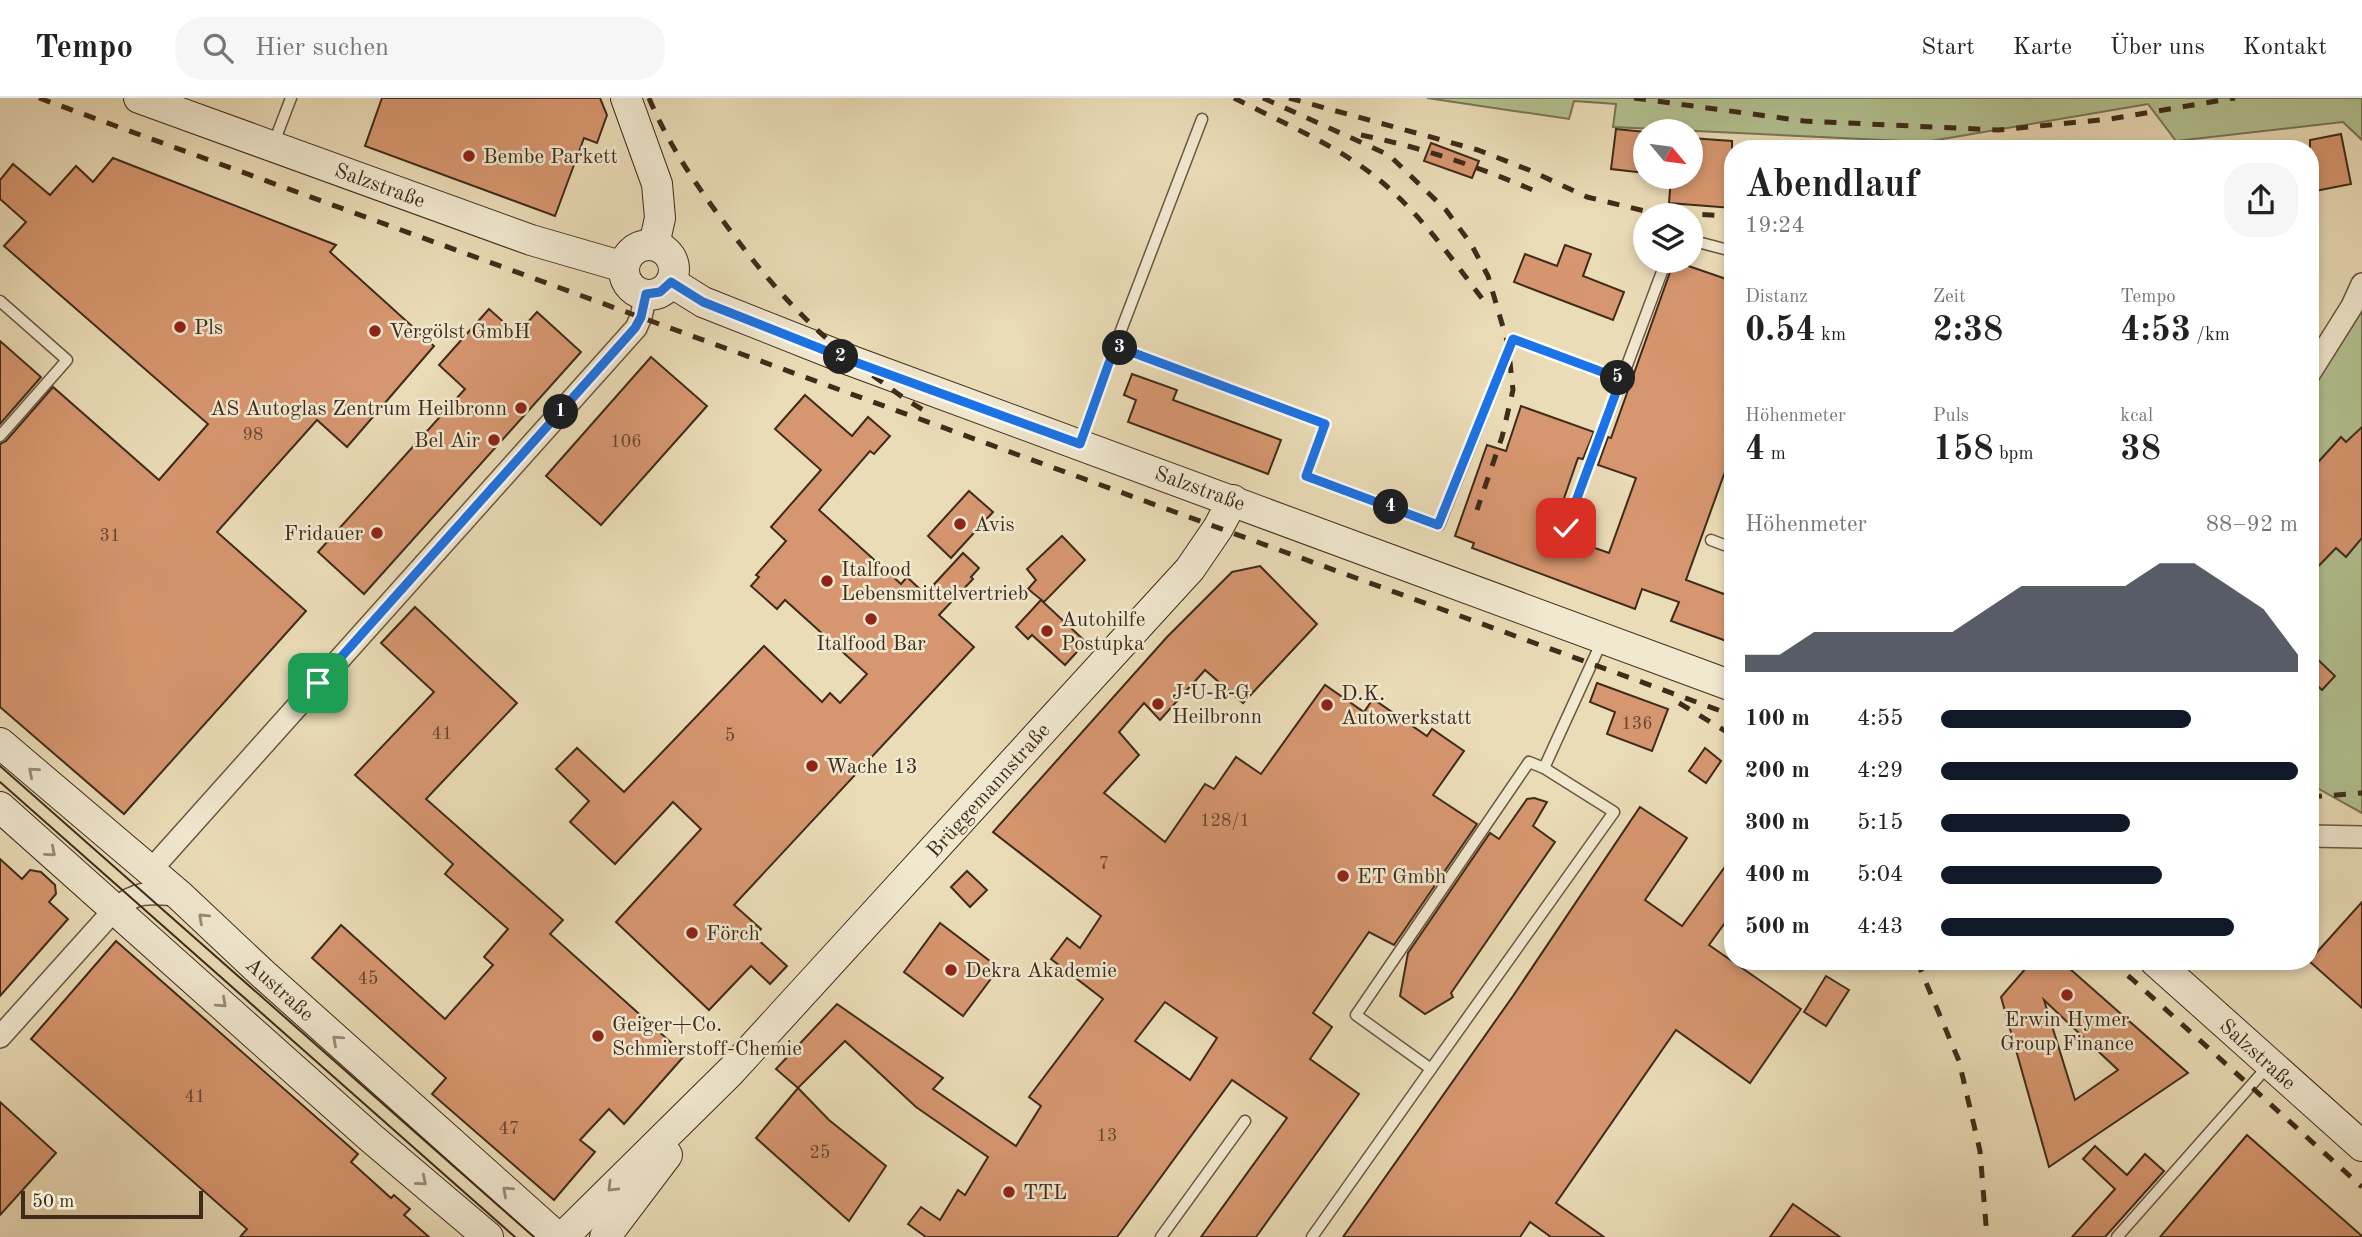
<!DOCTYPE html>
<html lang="de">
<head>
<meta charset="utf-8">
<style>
	body { margin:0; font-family:"Old Standard TT",serif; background:#f6f6f6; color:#222; height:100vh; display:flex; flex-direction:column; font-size:26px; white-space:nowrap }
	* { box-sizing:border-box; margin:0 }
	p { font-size:23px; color:#767676 }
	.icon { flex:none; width:38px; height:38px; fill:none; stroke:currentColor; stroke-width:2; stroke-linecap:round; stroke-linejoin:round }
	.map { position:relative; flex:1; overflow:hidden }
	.sheet { position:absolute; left:1724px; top:42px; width:595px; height:830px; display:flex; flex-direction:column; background:#fff; border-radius:28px; box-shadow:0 4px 10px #0003 }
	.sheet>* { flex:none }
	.needle { width:46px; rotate:119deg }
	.buttons { position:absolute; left:1633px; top:21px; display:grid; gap:14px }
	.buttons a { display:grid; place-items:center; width:70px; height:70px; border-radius:50%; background:#fff; box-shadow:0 4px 10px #0003; font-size:35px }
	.scale { position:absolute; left:21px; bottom:18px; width:182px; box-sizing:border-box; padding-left:7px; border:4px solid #3f2b1a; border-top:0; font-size:19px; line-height:24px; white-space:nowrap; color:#3f2b1a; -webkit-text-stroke:5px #f1e8d0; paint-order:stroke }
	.pin { position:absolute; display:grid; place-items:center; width:60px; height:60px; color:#fff; margin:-30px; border-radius:14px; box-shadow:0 4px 10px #0006 }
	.km { position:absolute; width:35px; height:35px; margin:-18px; border-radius:50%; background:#222; color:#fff; font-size:19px; line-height:35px; text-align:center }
	.round { display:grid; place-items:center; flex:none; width:74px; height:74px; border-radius:28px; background:#f6f6f6 }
	.head { display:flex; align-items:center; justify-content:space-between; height:119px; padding:0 21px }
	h1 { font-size:38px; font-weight:800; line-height:52px }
	.stats { display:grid; grid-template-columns:repeat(3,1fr); gap:10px; height:119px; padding:7px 21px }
	.stats div { display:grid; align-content:center }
	.stats b { font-size:35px; font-weight:800 }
	.stats small { font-size:19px; font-weight:400 }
	.stats p { font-size:19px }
	.chart { height:196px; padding:14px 21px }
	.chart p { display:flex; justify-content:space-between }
	.chart svg { width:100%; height:126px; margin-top:7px; fill:#111827; opacity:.7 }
	ul { padding:0 21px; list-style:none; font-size:23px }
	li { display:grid; grid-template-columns:112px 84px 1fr; align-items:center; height:52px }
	li i { height:18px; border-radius:9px; background:#111827 }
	header { display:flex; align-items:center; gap:42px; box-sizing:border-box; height:98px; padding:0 35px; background:#fff; border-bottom:2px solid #e0e0e0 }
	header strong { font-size:33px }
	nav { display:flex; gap:38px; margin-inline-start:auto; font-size:24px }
	.search { width:490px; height:63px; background:#f6f6f6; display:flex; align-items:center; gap:18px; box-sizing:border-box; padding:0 24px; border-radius:28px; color:#767676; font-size:26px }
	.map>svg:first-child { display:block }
	.green { fill:#b3c191; stroke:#797656; stroke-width:2 }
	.building { fill:#d6966f; stroke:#3f2b1a; stroke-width:2; fill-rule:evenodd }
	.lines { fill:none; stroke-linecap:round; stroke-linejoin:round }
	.lane-casing { stroke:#6a5741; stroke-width:13 }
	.street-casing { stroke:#6a5741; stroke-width:24 }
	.secondary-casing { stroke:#3f2b1a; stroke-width:32 }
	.lane { stroke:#f1e8d0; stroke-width:10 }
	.street { stroke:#f1e8d0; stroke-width:21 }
	.secondary { stroke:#f1e8d0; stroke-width:30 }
	.tram { stroke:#3f2b1a; stroke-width:2 }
	.rail { stroke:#3f2b1a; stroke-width:5; stroke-dasharray:12 12; stroke-linecap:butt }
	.oneway { stroke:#988a75 }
	.route-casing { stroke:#fff; stroke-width:14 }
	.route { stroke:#1a73e8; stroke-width:9 }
	.poi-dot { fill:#8f2418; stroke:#f1e8d0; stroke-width:2.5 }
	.labels { text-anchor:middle; stroke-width:5; stroke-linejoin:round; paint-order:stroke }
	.number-label { font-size:18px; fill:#65462f }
	.poi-label { font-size:21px; fill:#3f2b1a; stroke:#f1e8d0; text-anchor:start }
	.street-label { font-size:21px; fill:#3f2b1a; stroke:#f1e8d0 }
</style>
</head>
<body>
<header>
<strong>Tempo</strong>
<div class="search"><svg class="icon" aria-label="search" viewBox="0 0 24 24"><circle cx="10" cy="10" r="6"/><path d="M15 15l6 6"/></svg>Hier suchen</div>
<nav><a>Start</a><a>Karte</a><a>Über uns</a><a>Kontakt</a></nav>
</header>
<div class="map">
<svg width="2362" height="1139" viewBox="0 0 2362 1139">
	<rect width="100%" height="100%" fill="#eadcb7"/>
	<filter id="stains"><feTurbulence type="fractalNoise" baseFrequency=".00286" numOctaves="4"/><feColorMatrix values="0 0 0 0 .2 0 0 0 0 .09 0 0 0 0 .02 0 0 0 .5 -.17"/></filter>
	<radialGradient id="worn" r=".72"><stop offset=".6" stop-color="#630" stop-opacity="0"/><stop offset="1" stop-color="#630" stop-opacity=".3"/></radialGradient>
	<!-- green -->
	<g class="green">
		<path d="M 1427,0 L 2362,0 L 2362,42 L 2343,24 L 2176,43 L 2148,6 L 1925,44 L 1613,29 L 1616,6 L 1574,3 L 1569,21 Z"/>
		<path d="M 2362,195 L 2362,715 L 2310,686 L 2310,292 Z"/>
	</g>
	<!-- building -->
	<g class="building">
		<path d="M 382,0 L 600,0 L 607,17 L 597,45 L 584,40 L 555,118 L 365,48 Z"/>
		<path d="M 1616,31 L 1645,34 L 1645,75 L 1611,71 Z"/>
		<path d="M 2341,36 L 2351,86 L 2310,94 L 2310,42 Z"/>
		<path d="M 1690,40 L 1732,43 L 1732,110 L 1669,105 L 1671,79 L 1690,79 Z"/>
		<path d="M 1431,45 L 1479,63 L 1472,80 L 1424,63 Z"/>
		<path d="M 113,60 L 336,147 L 330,154 L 434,248 L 347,349 L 317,322 L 217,434 L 306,513 L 124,716 L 0,609 L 0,346 L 6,343 L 53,289 L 159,382 L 208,326 L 4,148 L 26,124 L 0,101 L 0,82 L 13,66 L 50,97 L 76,68 L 93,84 Z"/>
		<path d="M 1565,147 L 1591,156 L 1583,178 L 1624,194 L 1613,222 L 1514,184 L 1525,156 L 1557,168 Z"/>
		<path d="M 1674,163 L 1732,183 L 1732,354 L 1686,482 L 1732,499 L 1732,545 L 1671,523 L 1679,504 L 1642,491 L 1635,511 L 1472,450 L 1474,445 L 1455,438 L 1487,347 L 1506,353 L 1521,308 L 1594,334 L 1583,361 L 1578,360 L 1552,435 L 1609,455 L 1636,380 L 1598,367 L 1608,339 L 1611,340 Z"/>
		<path d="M 489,211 L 517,236 L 537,214 L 581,254 L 364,496 L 318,454 L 465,291 L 439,267 Z"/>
		<path d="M 0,243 L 41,279 L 0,326 Z"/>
		<path d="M 651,259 L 707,308 L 601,427 L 546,378 Z"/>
		<path d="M 1132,276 L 1177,292 L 1173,302 L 1281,342 L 1268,376 L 1128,324 L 1136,302 L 1124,297 Z"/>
		<path d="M 805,297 L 852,338 L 868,319 L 890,338 L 874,356 L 870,353 L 819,412 L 901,486 L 907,479 L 925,496 L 963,455 L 979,470 L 971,479 L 973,481 L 939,517 L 974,549 L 734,807 L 761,831 L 754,838 L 787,868 L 770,886 L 751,868 L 709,912 L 616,824 L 701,731 L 673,704 L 615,766 L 570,724 L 589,703 L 556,671 L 577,650 L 624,694 L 764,548 L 822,604 L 830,595 L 840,605 L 867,576 L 785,502 L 777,511 L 751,488 L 759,479 L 756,477 L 786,443 L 771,429 L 821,372 L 775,331 Z"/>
		<path d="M 2362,329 L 2362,440 L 2346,459 L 2336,450 L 2310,477 L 2310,373 L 2341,339 L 2346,344 Z"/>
		<path d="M 969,393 L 993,414 L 951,460 L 928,438 Z"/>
		<path d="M 1062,438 L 1085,462 L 1044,504 L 1028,491 L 1036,482 L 1027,471 Z"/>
		<path d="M 1260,468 L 1317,526 L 1243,605 L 1205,572 L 1160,622 L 1144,605 L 1119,634 L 1139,657 L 1104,695 L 1165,744 L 1205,686 L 1214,691 L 1236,659 L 1261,676 L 1325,587 L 1364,614 L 1373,601 L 1427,638 L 1432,631 L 1464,653 L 1433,697 L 1477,726 L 1394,847 L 1369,834 L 1313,915 L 1332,929 L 1310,961 L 1359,996 L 1256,1139 L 1201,1139 L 1287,1020 L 1232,982 L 1117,1139 L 926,1139 L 908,1126 L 921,1109 L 940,1122 L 958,1092 L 965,1097 L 988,1059 L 916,1009 L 845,943 L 798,990 L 776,971 L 837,906 L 943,980 L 933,991 L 1016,1048 L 1041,1008 L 1029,999 L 1103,901 L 1051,861 L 1067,840 L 1080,850 L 1101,818 L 993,734 L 1167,539 L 1232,474 ZM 1165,904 L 1217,940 L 1190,982 L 1135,943 Z"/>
		<path d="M 1041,502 L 1086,544 L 1065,567 L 1032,537 L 1028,541 L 1016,529 Z"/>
		<path d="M 415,509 L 517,605 L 426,701 L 563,822 L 550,836 L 685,957 L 624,1026 L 609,1011 L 580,1042 L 595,1054 L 554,1102 L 432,996 L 446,980 L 312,860 L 341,827 L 445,921 L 493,867 L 484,859 L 508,831 L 445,776 L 453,766 L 355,677 L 434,594 L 381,545 Z"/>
		<path d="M 2310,554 L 2335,578 L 2322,592 L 2310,581 Z"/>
		<path d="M 1597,585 L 1668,611 L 1652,653 L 1607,636 L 1615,614 L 1590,604 Z"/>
		<path d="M 1705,650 L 1721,663 L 1706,685 L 1689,673 Z"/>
		<path d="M 1534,700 L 1547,704 L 1533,728 L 1555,744 L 1451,895 L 1453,899 L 1425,916 L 1400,898 L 1408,855 L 1490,735 L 1499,741 L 1527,701 Z"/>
		<path d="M 1640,709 L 1687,740 L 1645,802 L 1682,828 L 1732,759 L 1732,815 L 1709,847 L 1801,911 L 1750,985 L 1676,932 L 1556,1105 L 1604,1139 L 1551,1139 L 1530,1124 L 1520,1139 L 1343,1139 L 1513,898 Z"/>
		<path d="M 0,761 L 22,781 L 30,772 L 41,774 L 55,787 L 56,796 L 49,804 L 68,821 L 0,898 Z"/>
		<path d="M 967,773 L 987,792 L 970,809 L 951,789 Z"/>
		<path d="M 2362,804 L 2362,910 L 2309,863 Z"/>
		<path d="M 940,825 L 999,870 L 963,918 L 904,874 Z"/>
		<path d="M 116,843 L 358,1056 L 351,1064 L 391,1100 L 394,1097 L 410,1111 L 404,1117 L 429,1139 L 240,1139 L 247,1131 L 31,941 Z"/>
		<path d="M 2032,863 L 2061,863 L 2188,975 L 2049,1069 L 2001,899 ZM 2044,902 L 2118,972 L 2075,1002 Z"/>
		<path d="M 1826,878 L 1849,892 L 1826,928 L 1804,914 Z"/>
		<path d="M 798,990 L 829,1022 L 886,1068 L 849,1123 L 756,1040 Z"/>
		<path d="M 0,1004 L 56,1055 L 0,1117 Z"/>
		<path d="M 2247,1037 L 2362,1138 L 2362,1139 L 2160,1139 Z"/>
		<path d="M 2095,1048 L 2127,1077 L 2145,1056 L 2164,1073 L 2105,1139 L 2072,1139 L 2115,1091 L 2083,1061 Z"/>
		<path d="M 1793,1106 L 1840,1139 L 1770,1139 Z"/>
	</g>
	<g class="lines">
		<defs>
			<g id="lane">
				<path d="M 273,47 L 291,0"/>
				<path d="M 1690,142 L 1732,153"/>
				<path d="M 0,203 L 67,262 L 0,338"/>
				<path d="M 1115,248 L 1202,21"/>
				<path d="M 1080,346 L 1115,248 L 1325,326 L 1306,378 L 1439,427 L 1513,241 L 1621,281"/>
				<path d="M 1566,430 L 1666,163"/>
				<path d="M 1711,442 L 1732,450"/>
				<path d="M 1431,971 L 1614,714 L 1544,670"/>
				<path d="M 1161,1139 L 1245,1023"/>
				<path d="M 1312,1139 L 1431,971 L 1356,917 L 1529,664 L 1544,670 L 1602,543"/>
				<path d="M 2117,1139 L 2269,967"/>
			</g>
			<g id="street">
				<path d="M 2310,275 L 2352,208 L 2362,186"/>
				<path d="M 2310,738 L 2362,739"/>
				<path d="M 150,773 L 636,230 L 641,219 L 646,196"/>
				<path d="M 0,939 L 115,811 C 138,792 150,795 179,797"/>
			</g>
			<g id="secondary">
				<path d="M 139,0 L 531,142 L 624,169"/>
				<path d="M 626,0 L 657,86 L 660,120 L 654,147"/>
				<circle cx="649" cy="172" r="25"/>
				<path d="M 671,184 L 703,204 L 852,263 L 1732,588"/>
				<path d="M 0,645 L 179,797 L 263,876 L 557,1139"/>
				<path d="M 0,709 L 370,1039 L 488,1139"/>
				<path d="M 2155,863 L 2362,1048"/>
				<path d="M 563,1139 L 731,973 L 1190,471 L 1218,430 L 1233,402"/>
				<path d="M 605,1139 L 667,1057"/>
			</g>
		</defs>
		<!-- lane casing -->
		<use href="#lane" class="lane-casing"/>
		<!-- street casing -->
		<use href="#street" class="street-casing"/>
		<!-- secondary casing -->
		<use href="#secondary" class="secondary-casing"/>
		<!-- lane -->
		<use href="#lane" class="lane"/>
		<!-- street -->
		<use href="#street" class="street"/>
		<!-- secondary -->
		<use href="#secondary" class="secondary"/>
		<!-- tram -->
		<g class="tram">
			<path d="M 0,668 L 534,1139"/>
			<path d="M 0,684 L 515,1139"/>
		</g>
		<!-- rail -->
		<g class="rail">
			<path d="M 39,0 L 1732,617"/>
			<path d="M 649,0 C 669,48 698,90 729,131 C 774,192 820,241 882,284 C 898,296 913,307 931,316"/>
			<path d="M 1234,0 C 1283,25 1341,49 1383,85 C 1423,119 1455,165 1487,207"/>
			<path d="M 1263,0 L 1389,57 L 1446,112 L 1471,146 L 1488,178 L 1508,246 L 1513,292 L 1502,339 L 1477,412"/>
			<path d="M 1289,0 L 1478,52 L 1529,72 L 1587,99 L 1649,114 L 1732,118"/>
			<path d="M 1634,0 L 1804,23 L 1998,32 L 2110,21 L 2235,0"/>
			<path d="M 1361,37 C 1421,49 1479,69 1535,93"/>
			<path d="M 1679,605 L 1732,637"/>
			<path d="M 2310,699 L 2362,695"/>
			<path d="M 1917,863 L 1959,963 L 1980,1053 L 1987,1139"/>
			<path d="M 2109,863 L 2132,881 L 2362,1089"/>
		</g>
	</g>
	<!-- one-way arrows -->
	<defs><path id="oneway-chevron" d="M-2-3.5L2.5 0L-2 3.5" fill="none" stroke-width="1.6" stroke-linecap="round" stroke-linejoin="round" transform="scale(1.75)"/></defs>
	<g class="oneway">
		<use href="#oneway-chevron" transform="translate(33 674) rotate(-139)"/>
		<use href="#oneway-chevron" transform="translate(51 754) rotate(41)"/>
		<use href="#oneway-chevron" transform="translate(203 820) rotate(-137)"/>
		<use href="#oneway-chevron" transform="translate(222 905) rotate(42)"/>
		<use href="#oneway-chevron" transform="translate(337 942) rotate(-138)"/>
		<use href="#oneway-chevron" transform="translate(422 1083) rotate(40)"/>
		<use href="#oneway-chevron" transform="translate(612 1089) rotate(135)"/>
		<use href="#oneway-chevron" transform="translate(507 1093) rotate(-138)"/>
	</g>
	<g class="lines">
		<defs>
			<path id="route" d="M 318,585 L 635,230 L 641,219 L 646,196 L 660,194 L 671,184 L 703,204 L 852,263 L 1080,346 L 1115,248 L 1325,326 L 1306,378 L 1438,427 L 1513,241 L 1621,281 L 1566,430"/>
		</defs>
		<!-- route casing -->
		<use href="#route" class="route-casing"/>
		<!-- route -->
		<use href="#route" class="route"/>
	</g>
	<!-- markers -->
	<g class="poi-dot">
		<circle cx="469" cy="58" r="7"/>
		<circle cx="180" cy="229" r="7"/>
		<circle cx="375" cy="233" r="7"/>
		<circle cx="521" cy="310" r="7"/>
		<circle cx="494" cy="342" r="7"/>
		<circle cx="960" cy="426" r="7"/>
		<circle cx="377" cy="435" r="7"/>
		<circle cx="827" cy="483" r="7"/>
		<circle cx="871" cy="521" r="7"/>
		<circle cx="1047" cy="533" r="7"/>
		<circle cx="1158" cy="606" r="7"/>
		<circle cx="1327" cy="607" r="7"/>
		<circle cx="812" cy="668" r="7"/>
		<circle cx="1343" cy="778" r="7"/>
		<circle cx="692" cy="835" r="7"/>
		<circle cx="951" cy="872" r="7"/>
		<circle cx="2067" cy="897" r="7"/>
		<circle cx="598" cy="938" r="7"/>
		<circle cx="1009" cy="1094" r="7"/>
	</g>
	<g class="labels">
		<!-- number labels -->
		<g class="number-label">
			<text x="253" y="342">98</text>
			<text x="626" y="349">106</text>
			<text x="110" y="443">31</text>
			<text x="1637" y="631">136</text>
			<text x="442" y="641">41</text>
			<text x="730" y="643">5</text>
			<text x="1225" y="728">128/1</text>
			<text x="1104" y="771">7</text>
			<text x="368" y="886">45</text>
			<text x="195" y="1004">41</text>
			<text x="509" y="1036">47</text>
			<text x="1107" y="1043">13</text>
			<text x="820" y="1060">25</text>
		</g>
		<!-- poi labels -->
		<g class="poi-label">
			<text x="483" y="65">Bembe Parkett</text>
			<text x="194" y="236">Pls</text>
			<text x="389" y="240">Vergölst GmbH</text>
			<text x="507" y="317" text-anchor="end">AS Autoglas Zentrum Heilbronn</text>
			<text x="480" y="349" text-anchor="end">Bel Air</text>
			<text x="974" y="433">Avis</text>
			<text x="363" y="442" text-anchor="end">Fridauer</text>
			<text x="841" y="478">Italfood<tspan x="841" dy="24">Lebensmittelvertrieb</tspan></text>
			<text x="1061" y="528">Autohilfe<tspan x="1061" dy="24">Postupka</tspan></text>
			<text x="871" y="552" text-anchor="middle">Italfood Bar</text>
			<text x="1172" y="601">J⁃U⁃R⁃G<tspan x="1172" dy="24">Heilbronn</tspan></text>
			<text x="1341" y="602">D.K.<tspan x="1341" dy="24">Autowerkstatt</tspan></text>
			<text x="826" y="675">Wache 13</text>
			<text x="1357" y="785">ET Gmbh</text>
			<text x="706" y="842">Förch</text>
			<text x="965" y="879">Dekra Akademie</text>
			<text x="2067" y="928" text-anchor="middle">Erwin Hymer<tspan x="2067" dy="24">Group Finance</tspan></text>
			<text x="612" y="933">Geiger+Co.<tspan x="612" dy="24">Schmierstoff-Chemie</tspan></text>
			<text x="1023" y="1101">TTL</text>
		</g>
		<!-- street labels -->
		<g class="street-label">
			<text transform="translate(380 87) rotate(20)" y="7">Salzstraße</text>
			<text transform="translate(1200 390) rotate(20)" y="7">Salzstraße</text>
			<text transform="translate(988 692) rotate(-48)" y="7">Brüggemannstraße</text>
			<text transform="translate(280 891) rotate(42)" y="7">Austraße</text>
			<text transform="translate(2258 956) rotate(42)" y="7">Salzstraße</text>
		</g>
	</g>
	<rect width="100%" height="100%" filter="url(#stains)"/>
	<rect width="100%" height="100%" fill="url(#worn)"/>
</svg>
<div class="buttons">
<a><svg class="needle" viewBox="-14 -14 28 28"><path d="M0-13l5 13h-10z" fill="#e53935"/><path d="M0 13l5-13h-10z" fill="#767676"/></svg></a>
<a><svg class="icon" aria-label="layers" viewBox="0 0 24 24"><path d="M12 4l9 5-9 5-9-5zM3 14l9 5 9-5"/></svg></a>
</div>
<div class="scale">50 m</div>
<div class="pin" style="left:318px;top:585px;background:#1e9e55"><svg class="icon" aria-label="arrive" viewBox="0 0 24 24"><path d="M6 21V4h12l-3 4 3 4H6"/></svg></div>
<div class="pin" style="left:1566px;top:430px;background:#d93025"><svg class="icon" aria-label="check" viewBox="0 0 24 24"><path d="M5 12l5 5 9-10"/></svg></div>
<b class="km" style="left:561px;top:314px">1</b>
<b class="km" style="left:841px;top:259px">2</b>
<b class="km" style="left:1120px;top:250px">3</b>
<b class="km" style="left:1391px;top:409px">4</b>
<b class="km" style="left:1618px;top:280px">5</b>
<section class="sheet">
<div class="head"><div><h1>Abendlauf</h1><p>19:24</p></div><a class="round"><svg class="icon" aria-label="share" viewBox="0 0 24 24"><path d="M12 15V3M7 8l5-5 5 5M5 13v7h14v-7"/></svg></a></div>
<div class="stats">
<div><p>Distanz</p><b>0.54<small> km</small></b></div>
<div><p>Zeit</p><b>2:38</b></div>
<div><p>Tempo</p><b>4:53<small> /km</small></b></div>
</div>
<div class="stats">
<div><p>Höhenmeter</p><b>4<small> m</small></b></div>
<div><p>Puls</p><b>158<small> bpm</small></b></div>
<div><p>kcal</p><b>38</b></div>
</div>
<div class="chart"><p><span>Höhenmeter</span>88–92 m</p>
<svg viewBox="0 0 160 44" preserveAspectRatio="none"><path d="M0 44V38L10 38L20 30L30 30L40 30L50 30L60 30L70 22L80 14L90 14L100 14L110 14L120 6L130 6L140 14L150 22L160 38V44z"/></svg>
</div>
<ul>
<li><b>100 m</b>4:55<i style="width:70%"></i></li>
<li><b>200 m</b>4:29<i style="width:100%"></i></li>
<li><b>300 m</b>5:15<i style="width:53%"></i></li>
<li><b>400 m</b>5:04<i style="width:62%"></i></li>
<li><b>500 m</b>4:43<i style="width:82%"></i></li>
</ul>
</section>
</div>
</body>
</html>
